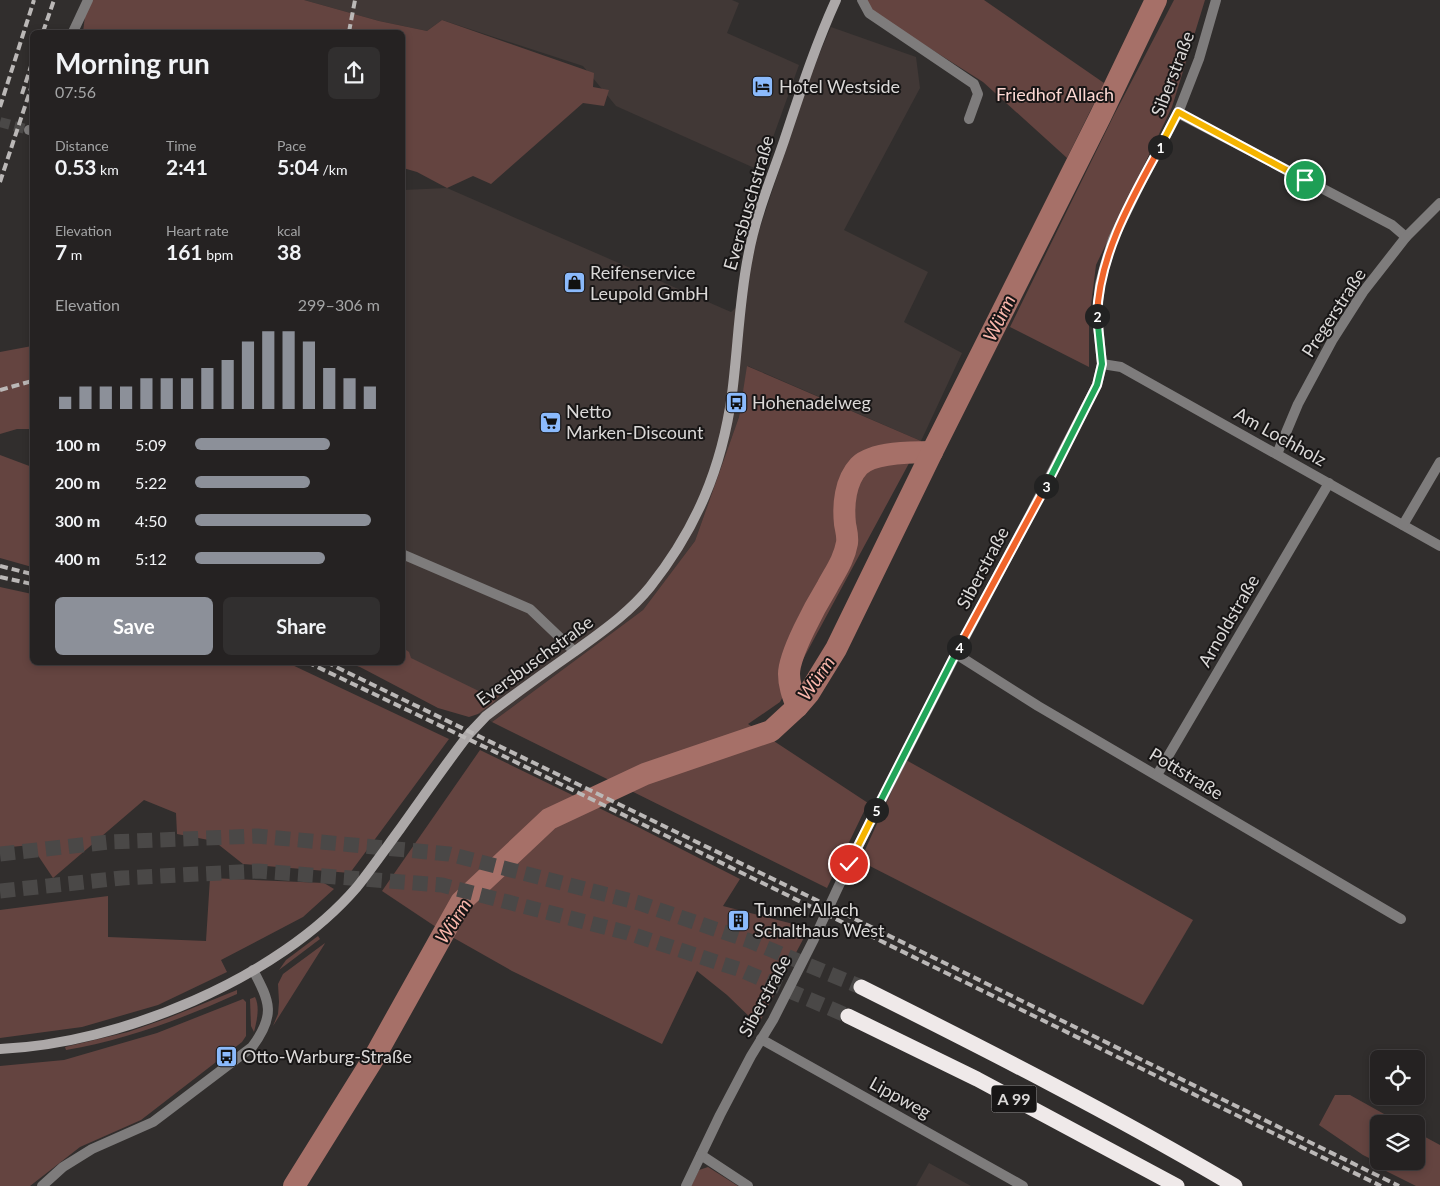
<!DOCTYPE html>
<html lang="en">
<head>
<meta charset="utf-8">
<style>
	body { margin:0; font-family:Lato,sans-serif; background:#312f2f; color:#f1f3f6; height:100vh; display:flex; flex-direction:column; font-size:19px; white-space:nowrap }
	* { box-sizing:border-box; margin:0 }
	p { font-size:16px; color:#a3a4a5 }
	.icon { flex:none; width:28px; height:28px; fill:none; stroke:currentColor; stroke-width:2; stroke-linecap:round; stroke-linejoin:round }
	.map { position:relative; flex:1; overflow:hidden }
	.drawer { position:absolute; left:30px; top:30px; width:375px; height:635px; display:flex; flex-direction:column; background:#252222; border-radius:8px; box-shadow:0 2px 8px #0003,0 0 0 1px #423f40 }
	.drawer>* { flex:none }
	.fabs { position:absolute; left:1370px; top:1050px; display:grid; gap:10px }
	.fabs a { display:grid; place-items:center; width:55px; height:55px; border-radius:8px; background:#252222; box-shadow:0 2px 8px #0003,0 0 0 1px #423f40; font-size:25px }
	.pin { position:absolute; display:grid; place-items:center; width:42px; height:42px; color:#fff; margin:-21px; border:2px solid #fff; border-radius:50%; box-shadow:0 1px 5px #0007 }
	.km { position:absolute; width:25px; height:25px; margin:-12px; border-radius:50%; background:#222; color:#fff; font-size:14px; line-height:25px; text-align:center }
	.round { display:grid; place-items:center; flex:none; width:52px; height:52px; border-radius:8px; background:#312f2f }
	.headline { display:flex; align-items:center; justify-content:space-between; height:85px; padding:0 25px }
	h1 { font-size:28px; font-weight:700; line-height:38px }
	.metrics { display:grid; grid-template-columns:repeat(3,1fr); gap:8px; height:85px; padding:5px 25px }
	.metrics div { display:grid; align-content:center }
	.metrics b { font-size:21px; font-weight:700 }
	.metrics small { font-size:14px; font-weight:400 }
	.metrics p { font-size:14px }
	.chart { height:140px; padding:10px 25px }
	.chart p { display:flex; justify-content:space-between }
	.chart svg { width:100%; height:90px; margin-top:5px; stroke:#8c9099; stroke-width:6 }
	.action { display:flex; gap:10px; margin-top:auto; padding:10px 25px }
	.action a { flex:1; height:58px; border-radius:8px; background:#8c9099; color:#fff; font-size:20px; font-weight:700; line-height:58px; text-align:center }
	.action a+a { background:#312f2f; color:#f1f3f6 }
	ul { padding:0 25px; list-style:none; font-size:16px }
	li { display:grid; grid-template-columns:80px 60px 1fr; align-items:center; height:38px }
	li i { height:12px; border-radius:6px; background:#8c9099 }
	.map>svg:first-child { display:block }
	.built { fill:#413836 }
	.green { fill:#644440 }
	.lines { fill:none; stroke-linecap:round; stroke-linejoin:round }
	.river { stroke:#a67068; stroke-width:22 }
	.minor-tunnel { stroke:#4a4847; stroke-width:10; stroke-dasharray:10 5; stroke-linecap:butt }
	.motorway-tunnel { stroke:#4a4847; stroke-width:15; stroke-dasharray:15 8; stroke-linecap:butt }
	.minor { stroke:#7e7c7c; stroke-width:10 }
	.secondary { stroke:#aca8a8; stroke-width:10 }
	.motorway { stroke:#efe9e9; stroke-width:15 }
	.rail { stroke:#bbb8b7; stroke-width:4; stroke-dasharray:8 4; stroke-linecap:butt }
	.split-1-casing { stroke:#fff; stroke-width:10 }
	.split-2-casing { stroke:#fff; stroke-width:10 }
	.split-3-casing { stroke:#fff; stroke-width:10 }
	.split-4-casing { stroke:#fff; stroke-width:10 }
	.split-5-casing { stroke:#fff; stroke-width:10 }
	.split-6-casing { stroke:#fff; stroke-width:10 }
	.split-1 { stroke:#f5b400; stroke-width:6 }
	.split-2 { stroke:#f0652b; stroke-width:6 }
	.split-3 { stroke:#22a559; stroke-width:6 }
	.split-4 { stroke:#f0652b; stroke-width:6 }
	.split-5 { stroke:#22a559; stroke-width:6 }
	.split-6 { stroke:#f5b400; stroke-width:6 }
	.labels { text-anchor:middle; stroke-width:4; stroke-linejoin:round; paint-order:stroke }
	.shield { fill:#181616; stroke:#a09e9e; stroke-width:1 }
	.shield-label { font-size:16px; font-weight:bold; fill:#dbd9d8 }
	.street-label { font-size:18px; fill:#dbd9d8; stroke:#181616 }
	.poi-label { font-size:18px; fill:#dbd9d8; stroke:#181616; text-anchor:start }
	.park-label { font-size:18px; fill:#fcd8d3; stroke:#181616 }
	.water-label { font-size:19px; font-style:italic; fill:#fab7ac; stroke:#181616 }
</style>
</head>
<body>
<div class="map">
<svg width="1440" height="1186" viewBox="0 0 1440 1186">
	<rect width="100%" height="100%" fill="#312e2d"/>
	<!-- built -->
	<g class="built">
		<path d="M 304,0 L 732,0 L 739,3 L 727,33 L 799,65 L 761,171 L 616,106 L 583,66 L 442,20 L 427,31 L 379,21 Z"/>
		<path d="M 831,27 L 916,57 L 920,88 L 844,230 L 928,272 L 904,322 L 962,353 L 921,441 L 748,366 L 739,417 L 695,541 L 643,610 L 492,722 L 402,662 L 403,190 L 447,188 L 731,312 L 741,303 L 744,276 L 812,71 Z"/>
		<path d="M 929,1163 L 971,1186 L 916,1186 Z"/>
	</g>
	<!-- green -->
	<g class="green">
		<path d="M 87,0 L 304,0 L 379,21 L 427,31 L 442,20 L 594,73 L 593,87 L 609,90 L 604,106 L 583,103 L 491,184 L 473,176 L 447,188 L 417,172 L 403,168 L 402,32 L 83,32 Z"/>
		<path d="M 866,0 L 984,0 L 1104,83 L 1067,158 L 983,82 L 874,13 Z"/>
		<path d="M 1174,0 L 1205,0 L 1172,107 L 1096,265 L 1089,321 L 1089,367 L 1010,327 L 1114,115 Z"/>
		<path d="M 32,346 L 32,429 L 17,429 L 0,434 L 0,352 Z"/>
		<path d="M 747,366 L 921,441 L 780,702 L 748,724 L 868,803 L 827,888 L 492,722 L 643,610 L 695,541 L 739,417 Z"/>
		<path d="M 0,455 L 32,467 L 32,567 L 0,558 Z"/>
		<path d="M 0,587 L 32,594 L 32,662 L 288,663 L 449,739 L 350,873 L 243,864 L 214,841 L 177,834 L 176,813 L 144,800 L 53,878 L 31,845 L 0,848 Z"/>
		<path d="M 403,648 L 409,652 L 411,658 L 489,696 L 493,689 L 497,689 L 500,695 L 494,702 L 478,714 L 469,717 L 438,708 L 360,667 L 348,663 L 402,662 Z"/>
		<path d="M 480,750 L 638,827 L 740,879 L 723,906 L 809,928 L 758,1025 L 727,995 L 697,971 L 662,1044 L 512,971 L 445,933 L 382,891 Z"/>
		<path d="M 906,760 L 1193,920 L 1143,1005 L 860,861 Z"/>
		<path d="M 210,878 L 324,883 L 334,889 L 303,917 L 221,960 L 227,972 L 158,1005 L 82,1027 L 0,1038 L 0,910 L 108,896 L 108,937 L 206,941 Z"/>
		<path d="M 318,936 L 320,939 L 279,970 L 286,960 Z"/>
		<path d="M 325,943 L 324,945 L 273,1026 L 278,1014 L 279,1002 L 278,984 L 283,974 Z"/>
		<path d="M 237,990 L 237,994 C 182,1019 125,1040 66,1050 L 65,1047 L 128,1032 L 168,1018 Z"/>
		<path d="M 255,997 C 260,1007 257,1020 254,1032 L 251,1026 L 250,999 Z"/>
		<path d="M 243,999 L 246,1002 L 246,1036 L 242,1042 L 141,1120 L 80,1147 L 30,1186 L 0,1186 L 0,1066 L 64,1060 L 157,1033 Z"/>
		<path d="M 1335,1095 L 1350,1095 L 1402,1124 L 1379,1124 L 1379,1161 L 1416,1161 L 1416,1132 L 1440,1145 L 1440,1186 L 1416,1186 L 1372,1164 L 1373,1160 L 1363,1155 L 1319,1125 Z"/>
		<path d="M 708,1167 L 738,1186 L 691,1186 L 699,1170 Z"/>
	</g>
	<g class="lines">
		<!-- river -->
		<g class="river">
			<path d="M 797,707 C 793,696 789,686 789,674 C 789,654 816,605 827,587 C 835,572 844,560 847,543 C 848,536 846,530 845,524 C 843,505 845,481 859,466 C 873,452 913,452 932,452"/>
			<path d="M 294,1186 L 375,1056 L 461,902 L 549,819 L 645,774 L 771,731 L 797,707 L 809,693 L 836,649 L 932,452 L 1100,117 L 1156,0"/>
		</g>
		<!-- minor-tunnel -->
		<path class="minor-tunnel" d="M 0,122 L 29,130"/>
		<!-- motorway-tunnel -->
		<g class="motorway-tunnel">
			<path d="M 0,854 L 109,842 L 257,836 L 449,854 L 639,903 L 750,941 L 861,987"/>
			<path d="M 0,891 L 122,878 L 258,871 L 442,885 L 628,933 L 741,970 L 848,1016"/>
		</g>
		<!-- minor -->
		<g class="minor">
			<path d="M 862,0 L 869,13 L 974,84 L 978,94 L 969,119"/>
			<path d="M 73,32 L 88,0"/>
			<path d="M 1178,113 L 1392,225 L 1406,237"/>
			<path d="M 29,130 L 32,130"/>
			<path d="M 1102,364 L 1121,367 L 1440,546"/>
			<path d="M 1277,454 L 1298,404 L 1333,339 L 1363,292 L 1406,237 L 1440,203"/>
			<path d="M 1403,525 L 1440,462"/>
			<path d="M 402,554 L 530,609 L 574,651"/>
			<path d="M 956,654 L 1038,706 L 1401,919"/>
			<path d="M 1157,775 L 1329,483"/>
			<path d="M 761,1039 L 1023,1186"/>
			<path d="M 701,1155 L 748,1186"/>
			<path d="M 42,1186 L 63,1167 L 92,1149 L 153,1122 L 252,1047 C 276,1015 270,1002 253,970"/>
			<path d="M 686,1186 L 720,1115 L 751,1056 L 773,1020 L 814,939 L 849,864 L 956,654 L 1031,513 L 1097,385 L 1102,364 L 1097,315 L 1100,284 L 1105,265 L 1113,239 L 1139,186 L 1178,113 L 1199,59 L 1216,0"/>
		</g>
		<!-- secondary -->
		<path class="secondary" d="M 0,1049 C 120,1044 278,979 357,887 C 372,868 386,848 400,829 C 423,797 445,765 469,734 L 486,716 C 515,694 544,673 574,652 C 601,632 628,614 650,587 C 696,529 722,468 732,394 C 738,348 739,302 748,257 C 755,217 771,179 784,141 C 800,93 815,46 836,0"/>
		<!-- motorway -->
		<g class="motorway">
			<path d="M 861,987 C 987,1050 1113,1114 1235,1186"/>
			<path d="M 848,1016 L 977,1079 L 1177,1186"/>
		</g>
		<!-- rail -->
		<g class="rail">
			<path d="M 43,32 L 54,0"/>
			<path d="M 349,32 L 355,0"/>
			<path d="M 22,94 L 32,63"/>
			<path d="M 0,107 L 34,0"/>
			<path d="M 0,182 L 32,85"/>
			<path d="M 0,390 L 32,381"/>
			<path d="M 0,566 L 32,574"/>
			<path d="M 0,577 L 32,584"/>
			<path d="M 307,662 L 491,750 L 1381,1186"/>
			<path d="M 326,662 L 808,896 L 1399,1186"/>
		</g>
	</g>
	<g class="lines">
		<defs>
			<path id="split-1" d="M 1160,147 L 1178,112 L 1305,180"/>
			<path id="split-2" d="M 1097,316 C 1099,255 1131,200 1160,147"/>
			<path id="split-3" d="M 1046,486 L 1097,385 L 1102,364 L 1097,316"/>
			<path id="split-4" d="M 959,647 L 1046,486"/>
			<path id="split-5" d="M 876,810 L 959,647"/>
			<path id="split-6" d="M 849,864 L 876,810"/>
		</defs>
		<!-- split-1 casing -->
		<use href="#split-1" class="split-1-casing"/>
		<!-- split-2 casing -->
		<use href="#split-2" class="split-2-casing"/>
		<!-- split-3 casing -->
		<use href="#split-3" class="split-3-casing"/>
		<!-- split-4 casing -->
		<use href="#split-4" class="split-4-casing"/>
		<!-- split-5 casing -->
		<use href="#split-5" class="split-5-casing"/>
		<!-- split-6 casing -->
		<use href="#split-6" class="split-6-casing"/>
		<!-- split-1 -->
		<use href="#split-1" class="split-1"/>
		<!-- split-2 -->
		<use href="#split-2" class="split-2"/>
		<!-- split-3 -->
		<use href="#split-3" class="split-3"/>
		<!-- split-4 -->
		<use href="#split-4" class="split-4"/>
		<!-- split-5 -->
		<use href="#split-5" class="split-5"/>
		<!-- split-6 -->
		<use href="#split-6" class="split-6"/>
	</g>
	<!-- icons -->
	<defs>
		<symbol id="hotel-square" viewBox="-11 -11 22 22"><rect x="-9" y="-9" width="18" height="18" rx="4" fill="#8bbafc" stroke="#181616"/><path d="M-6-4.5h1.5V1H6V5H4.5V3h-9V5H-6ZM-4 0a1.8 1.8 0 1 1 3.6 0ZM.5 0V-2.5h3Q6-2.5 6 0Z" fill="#111"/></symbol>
		<symbol id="shop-square" viewBox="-11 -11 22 22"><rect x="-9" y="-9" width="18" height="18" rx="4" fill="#8bbafc" stroke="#181616"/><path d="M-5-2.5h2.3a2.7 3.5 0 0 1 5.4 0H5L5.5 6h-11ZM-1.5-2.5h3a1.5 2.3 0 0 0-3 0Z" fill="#111"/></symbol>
		<symbol id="bus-square" viewBox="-11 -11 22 22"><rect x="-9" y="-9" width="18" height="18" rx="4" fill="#8bbafc" stroke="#181616"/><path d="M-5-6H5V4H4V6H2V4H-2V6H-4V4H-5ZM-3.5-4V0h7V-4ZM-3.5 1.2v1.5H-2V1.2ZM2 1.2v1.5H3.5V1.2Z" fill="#111"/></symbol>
		<symbol id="supermarket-square" viewBox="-11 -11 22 22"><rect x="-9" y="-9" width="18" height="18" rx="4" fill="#8bbafc" stroke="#181616"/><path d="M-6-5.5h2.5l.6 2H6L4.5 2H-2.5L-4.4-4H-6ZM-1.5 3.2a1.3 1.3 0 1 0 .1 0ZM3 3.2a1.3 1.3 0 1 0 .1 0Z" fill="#111"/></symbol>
		<symbol id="building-square" viewBox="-11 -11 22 22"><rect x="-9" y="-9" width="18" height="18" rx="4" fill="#8bbafc" stroke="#181616"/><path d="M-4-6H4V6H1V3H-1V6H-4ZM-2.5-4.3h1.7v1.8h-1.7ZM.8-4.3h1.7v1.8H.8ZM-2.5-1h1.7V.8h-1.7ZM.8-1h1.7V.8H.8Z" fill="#111"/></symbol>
	</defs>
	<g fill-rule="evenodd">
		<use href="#hotel-square" x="750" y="74" width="25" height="25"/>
		<use href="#shop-square" x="562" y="270" width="25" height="25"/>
		<use href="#bus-square" x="724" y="390" width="25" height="25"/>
		<use href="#supermarket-square" x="538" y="410" width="25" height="25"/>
		<use href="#building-square" x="726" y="908" width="25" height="25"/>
		<use href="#bus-square" x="214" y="1044" width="25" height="25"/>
	</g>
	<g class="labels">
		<!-- shield labels -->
		<rect class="shield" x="991.5" y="1085.5" width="45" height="27" rx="4"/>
		<g class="shield-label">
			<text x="1014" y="1105">A 99</text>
		</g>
		<!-- street labels -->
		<g class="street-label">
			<text transform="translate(1173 74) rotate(-69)" y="6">Siberstraße</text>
			<text transform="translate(749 203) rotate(-74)" y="6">Eversbuschstraße</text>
			<text transform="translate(1334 313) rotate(-57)" y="6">Pregerstraße</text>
			<text transform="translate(1280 437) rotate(29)" y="6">Am Lochholz</text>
			<text transform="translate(983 568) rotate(-62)" y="6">Siberstraße</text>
			<text transform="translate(1229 621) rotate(-60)" y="6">Arnoldstraße</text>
			<text transform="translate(535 661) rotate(-36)" y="6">Eversbuschstraße</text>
			<text transform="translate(1186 774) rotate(31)" y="6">Pottstraße</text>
			<text transform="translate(765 996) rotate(-62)" y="6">Siberstraße</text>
			<text transform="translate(900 1098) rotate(29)" y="6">Lippweg</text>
		</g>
		<!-- poi labels -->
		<g class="poi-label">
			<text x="779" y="93">Hotel Westside</text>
			<text x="590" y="279">Reifenservice<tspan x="590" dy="21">Leupold GmbH</tspan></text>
			<text x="752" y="409">Hohenadelweg</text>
			<text x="566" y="418">Netto<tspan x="566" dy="21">Marken-Discount</tspan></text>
			<text x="754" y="916">Tunnel Allach<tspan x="754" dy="21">Schalthaus West</tspan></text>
			<text x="242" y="1063">Otto-Warburg-Straße</text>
		</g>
		<!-- park labels -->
		<g class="park-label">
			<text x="1055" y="101">Friedhof Allach</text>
		</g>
		<!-- water labels -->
		<g class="water-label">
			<text transform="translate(999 318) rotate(-64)" y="7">Würm</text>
			<text transform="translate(816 678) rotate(-55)" y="7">Würm</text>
			<text transform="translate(453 921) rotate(-57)" y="7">Würm</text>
		</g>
	</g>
</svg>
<div class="fabs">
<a><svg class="icon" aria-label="locate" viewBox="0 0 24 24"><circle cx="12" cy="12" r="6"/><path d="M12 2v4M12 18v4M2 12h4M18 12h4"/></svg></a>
<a><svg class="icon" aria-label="layers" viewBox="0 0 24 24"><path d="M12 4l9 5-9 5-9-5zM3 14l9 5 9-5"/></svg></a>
</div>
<div class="pin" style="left:1305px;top:180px;background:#1e9e55"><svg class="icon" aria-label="arrive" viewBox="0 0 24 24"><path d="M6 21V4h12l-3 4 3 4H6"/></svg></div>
<div class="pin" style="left:849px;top:864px;background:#d93025"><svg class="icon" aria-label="check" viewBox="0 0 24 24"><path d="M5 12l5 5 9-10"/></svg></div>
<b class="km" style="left:1160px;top:147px">1</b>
<b class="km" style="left:1097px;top:316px">2</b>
<b class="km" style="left:1046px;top:486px">3</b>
<b class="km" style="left:959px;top:647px">4</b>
<b class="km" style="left:876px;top:810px">5</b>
<section class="drawer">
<div class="headline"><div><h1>Morning run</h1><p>07:56</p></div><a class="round"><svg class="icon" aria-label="share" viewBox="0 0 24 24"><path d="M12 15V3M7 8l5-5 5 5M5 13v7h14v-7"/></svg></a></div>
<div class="metrics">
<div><p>Distance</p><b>0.53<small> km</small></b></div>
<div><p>Time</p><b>2:41</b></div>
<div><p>Pace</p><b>5:04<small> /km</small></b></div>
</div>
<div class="metrics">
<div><p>Elevation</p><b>7<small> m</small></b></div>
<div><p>Heart rate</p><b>161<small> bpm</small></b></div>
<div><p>kcal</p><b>38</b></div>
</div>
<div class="chart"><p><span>Elevation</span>299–306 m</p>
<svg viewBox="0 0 160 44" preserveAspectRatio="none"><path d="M5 44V38M15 44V33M25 44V33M35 44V33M45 44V29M55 44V29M65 44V29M75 44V24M85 44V20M95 44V11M105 44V6M115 44V6M125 44V11M135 44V24M145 44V29M155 44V33"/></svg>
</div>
<ul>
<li><b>100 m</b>5:09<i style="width:73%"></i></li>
<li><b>200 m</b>5:22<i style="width:62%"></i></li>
<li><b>300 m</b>4:50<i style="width:95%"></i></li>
<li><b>400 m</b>5:12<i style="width:70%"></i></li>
</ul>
<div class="action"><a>Save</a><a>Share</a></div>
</section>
</div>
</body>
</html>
